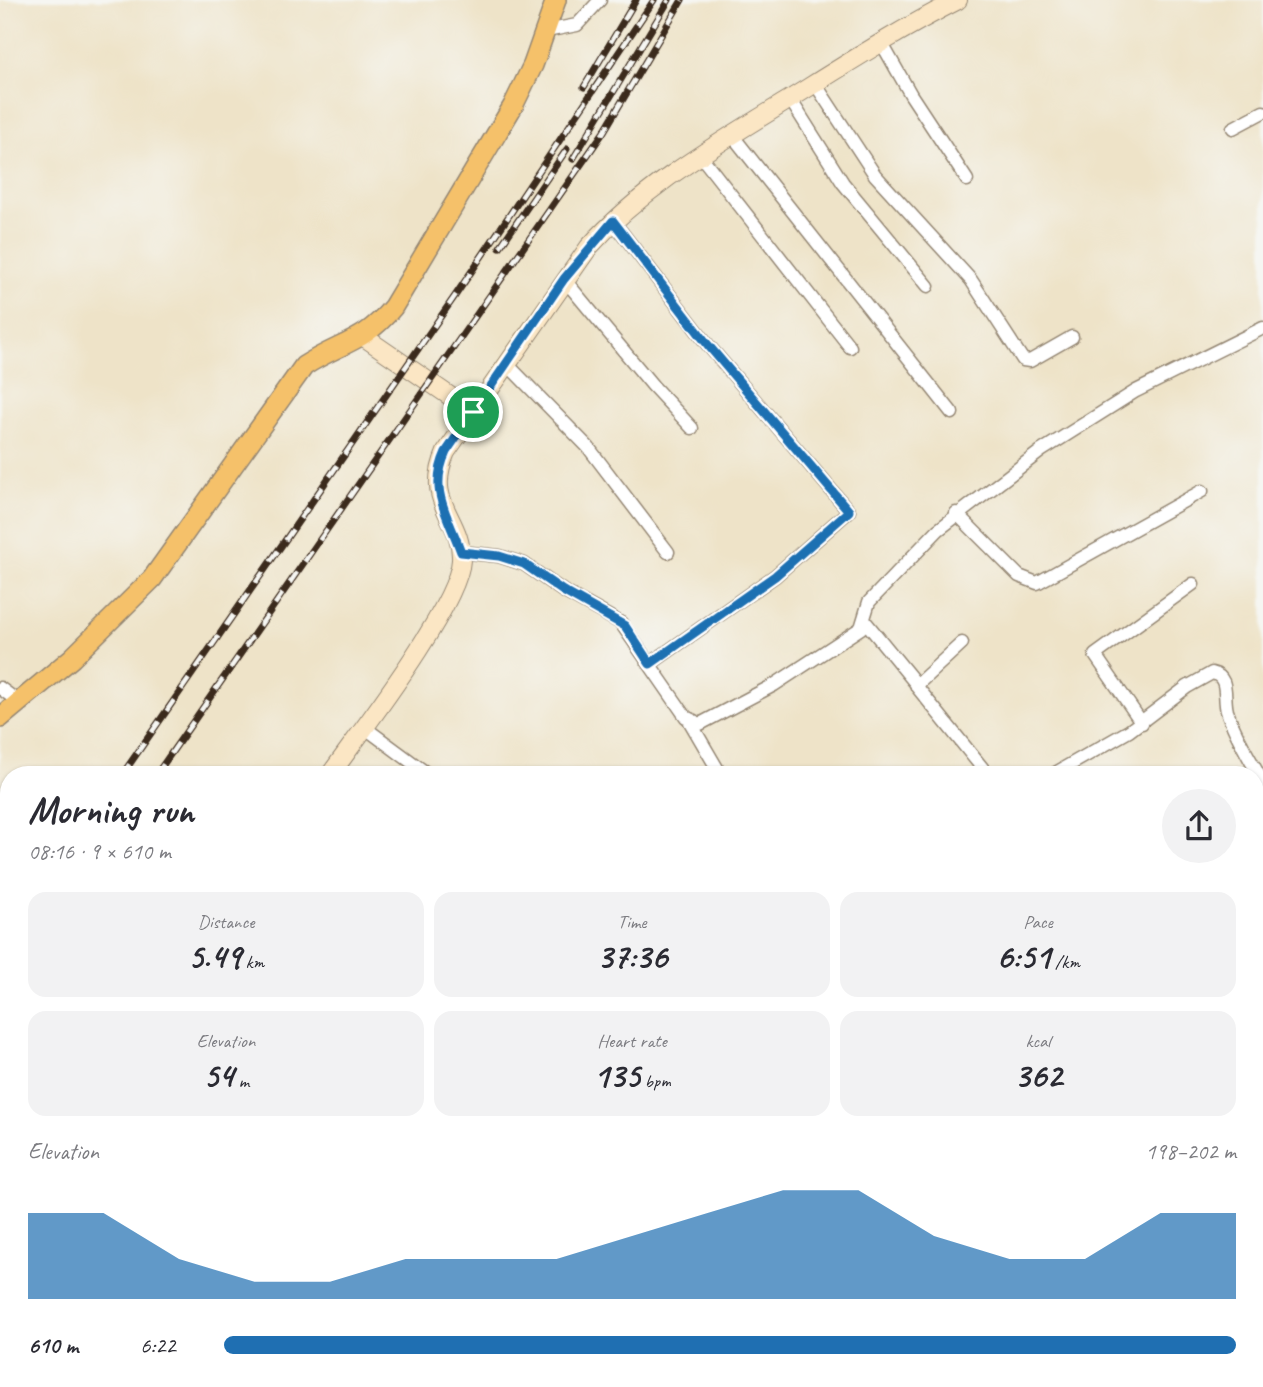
<!DOCTYPE html>
<html lang="en">
<head>
<meta charset="utf-8">
<style>
	body { margin:0; font-family:Caveat,sans-serif; background:#f2f2f3; color:#2b2b33; height:100vh; display:flex; flex-direction:column; font-size:26px; white-space:nowrap }
	* { box-sizing:border-box; margin:0 }
	p { font-size:23px; color:#7c7c81 }
	.icon { flex:none; width:38px; height:38px; fill:none; stroke:currentColor; stroke-width:2; stroke-linecap:round; stroke-linejoin:round }
	.map { position:relative; flex:1; overflow:hidden }
	.drawer { position:absolute; left:0px; top:766px; width:1264px; height:621px; display:flex; flex-direction:column; background:#fff; border-radius:28px 28px 0 0; box-shadow:0 2px 5px #0004 }
	.drawer>* { flex:none }
	.pin { position:absolute; display:grid; place-items:center; width:60px; height:60px; color:#fff; margin:-30px; border:4px solid #fff; border-radius:50%; box-shadow:0 2px 7px #0007 }
	.round { display:grid; place-items:center; flex:none; width:74px; height:74px; border-radius:37px; background:#f2f2f3 }
	.overview { display:flex; align-items:center; justify-content:space-between; height:119px; padding:0 28px }
	h1 { font-size:38px; font-weight:700; line-height:52px }
	.stats { display:grid; grid-template-columns:repeat(3,1fr); gap:10px; height:119px; padding:7px 28px }
	.stats div { display:grid; align-content:center; border-radius:18px; background:#f2f2f3; text-align:center }
	.stats b { font-size:35px; font-weight:700 }
	.stats small { font-size:19px; font-weight:400 }
	.stats p { font-size:19px }
	.chart { height:196px; padding:14px 28px }
	.chart p { display:flex; justify-content:space-between }
	.chart svg { width:100%; height:126px; margin-top:7px; fill:#1f6fb2; opacity:.7 }
	ul { padding:0 28px; list-style:none; font-size:23px }
	li { display:grid; grid-template-columns:112px 84px 1fr; align-items:center; height:52px }
	li i { height:18px; border-radius:9px; background:#1f6fb2 }
	.map>svg:first-child { display:block }
	.lines { fill:none; stroke-linecap:round; stroke-linejoin:round }
	.street-casing { stroke:#948673; stroke-width:15 }
	.secondary-casing { stroke:#948673; stroke-width:20 }
	.primary-casing { stroke:#948673; stroke-width:22 }
	.street { stroke:#fff; stroke-width:12 }
	.secondary { stroke:#fbe6c4; stroke-width:18 }
	.primary { stroke:#f5c16b; stroke-width:19 }
	.rail-casing { stroke:#3b2a1e; stroke-width:7 }
	.rail { stroke:#f6f6f2; stroke-width:4.5; stroke-dasharray:13; stroke-linecap:butt }
	.route-casing { stroke:#fff; stroke-width:14 }
	.route { stroke:#1f6fb2; stroke-width:9 }
</style>
</head>
<body>
<div class="map">
<svg width="1263" height="1387" viewBox="0 0 1263 1387">
	<rect width="100%" height="100%" fill="#f6f6f2"/>
	<filter id="ink" filterUnits="userSpaceOnUse"><feTurbulence type="fractalNoise" baseFrequency=".0143" numOctaves="2"/><feDisplacementMap in="SourceGraphic" scale="14" xChannelSelector="R" yChannelSelector="G"/><feConvolveMatrix kernelMatrix="1 2 1 2 8 2 1 2 1" color-interpolation-filters="sRGB"/></filter>
	<filter id="wash" filterUnits="userSpaceOnUse"><feTurbulence type="fractalNoise" baseFrequency=".00686" numOctaves="4" result="noise"/><feDisplacementMap in="SourceGraphic" scale="28" xChannelSelector="R" yChannelSelector="G"/><feGaussianBlur stdDeviation="1.57" result="paint"/><feColorMatrix in="noise" values="0 0 0 0 0 0 0 0 0 0 0 0 0 0 0 0 0 1.4 0 .05"/><feComposite in="paint" operator="in"/></filter>
	<g filter="url(#wash)">
		<rect width="100%" height="100%" fill="#eee3c8"/>
	</g>
	<g filter="url(#ink)">
		<g class="lines">
			<defs>
				<g id="street">
					<path d="M 546,31 L 577,25 L 600,0"/>
					<path d="M 881,42 L 911,95 L 967,180"/>
					<path d="M 814,82 L 875,175 L 971,280 L 1023,360 L 1030,361 L 1072,337"/>
					<path d="M 790,99 L 843,183 L 928,286"/>
					<path d="M 1233,128 L 1263,112"/>
					<path d="M 732,135 L 952,413"/>
					<path d="M 700,155 L 850,347"/>
					<path d="M 613,221 L 708,345 L 849,511 L 775,576 L 650,664"/>
					<path d="M 564,279 L 653,386 L 692,428"/>
					<path d="M 506,363 L 588,447 L 668,552"/>
					<path d="M 956,513 L 1019,576 L 1037,583 L 1202,491"/>
					<path d="M 461,552 L 499,556 L 524,564 L 563,591 L 621,623 L 686,717 L 700,724 L 774,685 L 861,628 L 869,602 L 938,530 L 1041,451 L 1136,391 L 1263,328"/>
					<path d="M 864,620 L 917,685"/>
					<path d="M 962,643 L 921,681 L 917,687 L 988,775"/>
					<path d="M 0,688 L 19,702"/>
					<path d="M 690,722 L 721,775"/>
					<path d="M 1142,723 L 1095,655 L 1193,584"/>
					<path d="M 364,727 L 429,775"/>
					<path d="M 1052,775 L 1129,731 L 1187,687 L 1212,673 C 1230,677 1223,697 1227,711 C 1235,736 1251,760 1263,783"/>
					<path d="M 1255,798 L 1263,794"/>
					<path d="M 1255,894 L 1263,889"/>
					<path d="M 1255,957 L 1263,973"/>
					<path d="M 1255,991 L 1263,985"/>
					<path d="M 1255,1016 L 1263,1030"/>
					<path d="M 1255,1046 L 1263,1042"/>
					<path d="M 1255,1314 L 1263,1311"/>
					<path d="M 446,1379 L 453,1387"/>
					<path d="M 824,1379 L 830,1387"/>
					<path d="M 1096,1379 L 1100,1387"/>
					<path d="M 1208,1379 L 1211,1387"/>
					<path d="M 396,1387 L 406,1379"/>
					<path d="M 872,1387 L 887,1379"/>
					<path d="M 1247,1387 L 1263,1381"/>
				</g>
				<g id="secondary">
					<path d="M 364,337 L 473,412"/>
					<path d="M 330,775 C 360,733 459,605 461,560 C 463,517 423,505 446,452 L 589,247 C 644,186 713,147 782,104 C 840,68 897,31 958,0"/>
					<path d="M 0,1236 L 9,1224"/>
				</g>
				<path id="primary" d="M 0,718 L 72,658 L 152,579 L 304,366 C 341,342 364,343 393,307 L 513,106 L 533,65 L 556,0"/>
			</defs>
			<!-- street casing -->
			<use href="#street" class="street-casing"/>
			<!-- secondary casing -->
			<use href="#secondary" class="secondary-casing"/>
			<!-- primary casing -->
			<use href="#primary" class="primary-casing"/>
			<!-- street -->
			<use href="#street" class="street"/>
			<!-- secondary -->
			<use href="#secondary" class="secondary"/>
			<!-- primary -->
			<use href="#primary" class="primary"/>
			<defs>
				<g id="rail">
					<path d="M 584,87 L 636,0"/>
					<path d="M 573,159 L 669,0"/>
					<path d="M 500,247 L 567,149"/>
					<path d="M 122,775 L 455,296 L 654,0"/>
					<path d="M 156,775 L 603,133 L 682,0"/>
					<path d="M 0,952 L 9,939"/>
					<path d="M 0,969 L 9,956"/>
					<path d="M 0,987 L 9,974"/>
				</g>
			</defs>
			<!-- rail casing -->
			<use href="#rail" class="rail-casing"/>
			<!-- rail -->
			<use href="#rail" class="rail"/>
		</g>
	</g>
	<g class="lines" filter="url(#ink)">
		<defs>
			<path id="route" d="M 613,221 L 708,345 L 849,511 L 775,576 L 650,664 L 625,626 L 563,591 L 524,564 L 499,556 L 461,552 C 448,515 428,491 446,452 L 564,279 Z"/>
		</defs>
		<!-- route casing -->
		<use href="#route" class="route-casing"/>
		<!-- route -->
		<use href="#route" class="route"/>
	</g>
</svg>
<div class="pin" style="left:473px;top:412px;background:#1e9e55"><svg class="icon" aria-label="arrive" viewBox="0 0 24 24"><path d="M6 21V4h12l-3 4 3 4H6"/></svg></div>
<section class="drawer">
<div class="overview"><div><h1>Morning run</h1><p>08:16 · 9 × 610 m</p></div><a class="round"><svg class="icon" aria-label="share" viewBox="0 0 24 24"><path d="M12 15V3M7 8l5-5 5 5M5 13v7h14v-7"/></svg></a></div>
<div class="stats">
<div><p>Distance</p><b>5.49<small> km</small></b></div>
<div><p>Time</p><b>37:36</b></div>
<div><p>Pace</p><b>6:51<small> /km</small></b></div>
</div>
<div class="stats">
<div><p>Elevation</p><b>54<small> m</small></b></div>
<div><p>Heart rate</p><b>135<small> bpm</small></b></div>
<div><p>kcal</p><b>362</b></div>
</div>
<div class="chart"><p><span>Elevation</span>198–202 m</p>
<svg viewBox="0 0 160 44" preserveAspectRatio="none"><path d="M0 44V14L10 14L20 30L30 38L40 38L50 30L60 30L70 30L80 22L90 14L100 6L110 6L120 22L130 30L140 30L150 14L160 14V44z"/></svg>
</div>
<ul>
<li><b>610 m</b>6:22<i style="width:100%"></i></li>
</ul>
</section>
</div>
</body>
</html>
